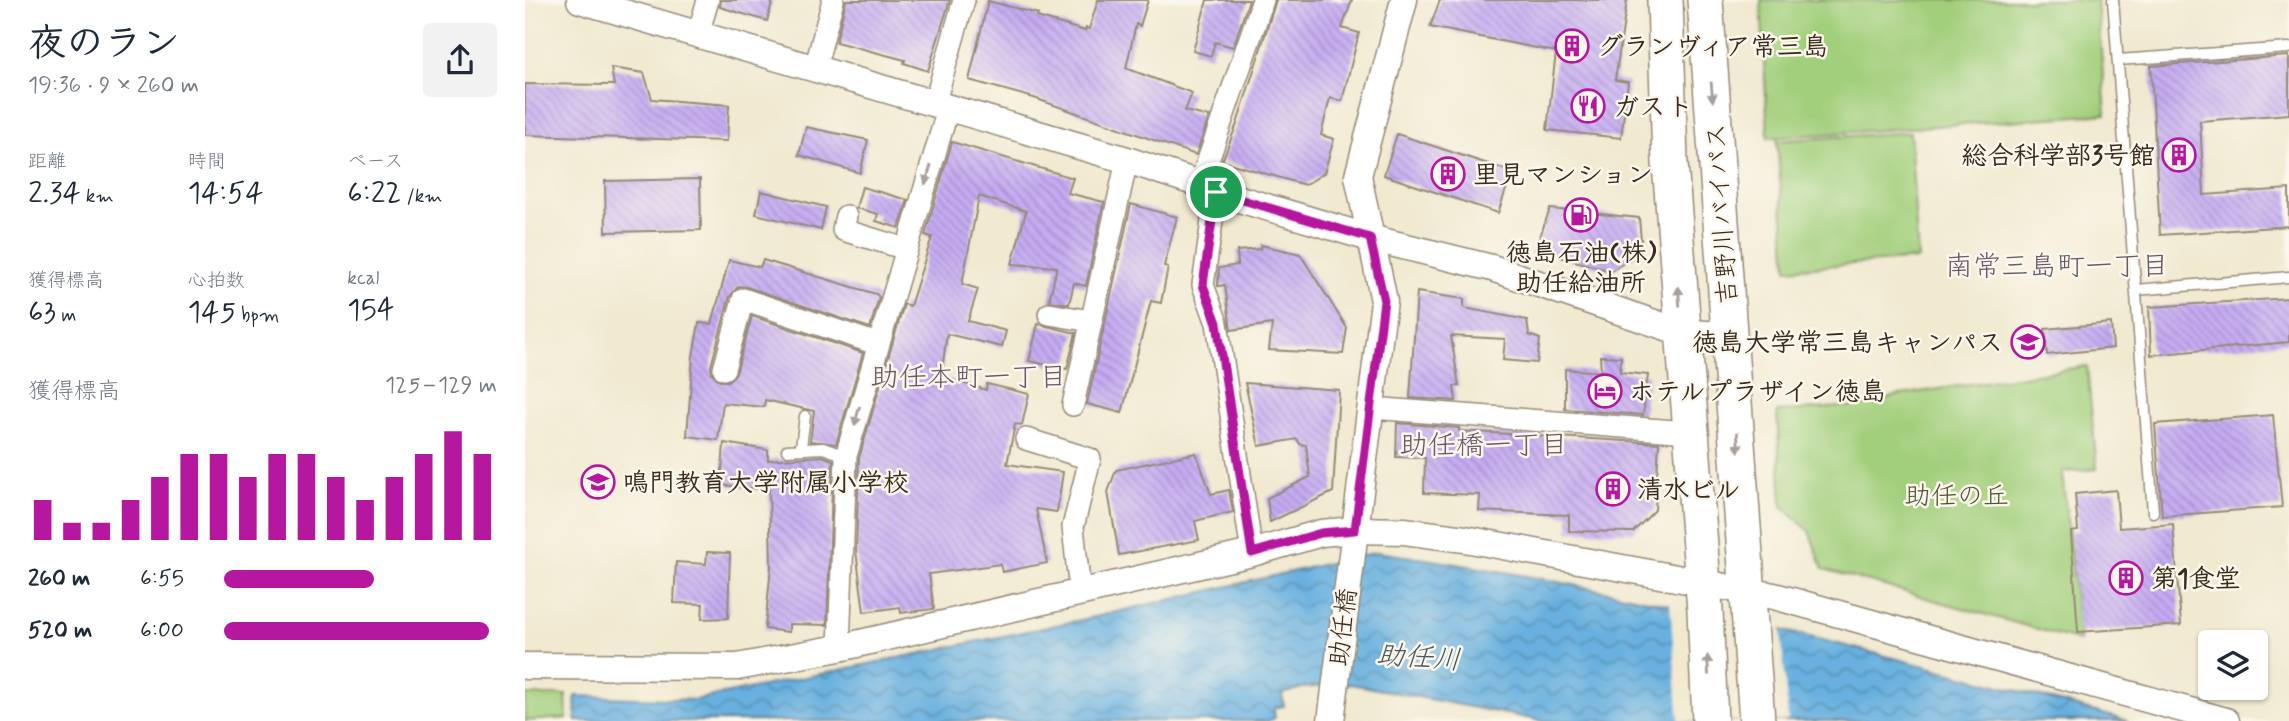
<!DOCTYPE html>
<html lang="ja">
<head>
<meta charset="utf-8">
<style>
	body { margin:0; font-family:Mynerve,"Klee One",sans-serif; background:#f2f2f3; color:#1f2937; height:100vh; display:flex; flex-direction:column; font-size:26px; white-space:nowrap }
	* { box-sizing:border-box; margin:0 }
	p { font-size:23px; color:#747a83 }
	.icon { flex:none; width:38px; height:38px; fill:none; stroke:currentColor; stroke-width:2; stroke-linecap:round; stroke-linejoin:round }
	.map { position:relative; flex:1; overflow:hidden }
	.panel { display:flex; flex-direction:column; background:#fff; width:525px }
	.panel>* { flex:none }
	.buttons { position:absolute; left:1673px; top:630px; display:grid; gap:14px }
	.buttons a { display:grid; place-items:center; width:70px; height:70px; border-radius:7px; background:#fff; box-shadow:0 2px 5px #0004; font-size:35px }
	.pin { position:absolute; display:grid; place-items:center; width:60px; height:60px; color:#fff; margin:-30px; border:4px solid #fff; border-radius:50%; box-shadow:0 2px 7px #0007 }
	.round { display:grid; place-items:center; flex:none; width:74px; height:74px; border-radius:7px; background:#f2f2f3 }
	.overview { display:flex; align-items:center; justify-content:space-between; height:119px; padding:0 28px }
	h1 { font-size:38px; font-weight:600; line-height:52px }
	.stats { display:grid; grid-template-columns:repeat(3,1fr); gap:10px; height:119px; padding:7px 28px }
	.stats div { display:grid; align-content:center }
	.stats b { font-size:30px; font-weight:600 }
	.stats small { font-size:19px; font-weight:400 }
	.stats p { font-size:19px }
	.chart { height:196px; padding:14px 28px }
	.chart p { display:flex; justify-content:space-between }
	.chart svg { width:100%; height:126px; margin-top:7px; stroke:#b5179e; stroke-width:6 }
	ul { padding:0 28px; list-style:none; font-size:23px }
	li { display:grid; grid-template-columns:112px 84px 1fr; align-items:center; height:52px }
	li i { height:18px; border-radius:9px; background:#b5179e }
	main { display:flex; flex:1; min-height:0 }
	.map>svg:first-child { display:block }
	.green { fill:#a2cf7c; stroke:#6e7c4d; stroke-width:2 }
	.water { fill:url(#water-waves); stroke:#516d7e; stroke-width:2 }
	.pier { fill:#f1e9d0 }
	.building { fill:url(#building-back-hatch) }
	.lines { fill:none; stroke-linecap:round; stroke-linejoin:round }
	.service-casing { stroke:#968a77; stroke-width:13 }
	.minor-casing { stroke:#968a77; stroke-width:24 }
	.tertiary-casing { stroke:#968a77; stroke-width:29 }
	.trunk-casing { stroke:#968a77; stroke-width:38 }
	.service { stroke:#fff; stroke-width:10 }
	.minor { stroke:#fff; stroke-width:21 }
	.tertiary { stroke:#fff; stroke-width:26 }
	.trunk { stroke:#fff; stroke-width:35 }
	.oneway { fill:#a79f9a }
	.route-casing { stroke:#fff; stroke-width:14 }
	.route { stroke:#b5179e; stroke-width:9 }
	.labels { text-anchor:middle; stroke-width:5; stroke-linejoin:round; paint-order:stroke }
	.poi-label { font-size:26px; font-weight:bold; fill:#3b2a1e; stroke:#fbf7ec; text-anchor:start }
	.street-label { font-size:26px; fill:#3b2a1e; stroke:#fbf7ec }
	.park-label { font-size:26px; fill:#555336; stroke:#fbf7ec }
	.neighbourhood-label { font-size:28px; fill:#6c5869; stroke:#fbf7ec }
	.water-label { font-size:28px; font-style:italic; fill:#4a5962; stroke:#fbf7ec }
</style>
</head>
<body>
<main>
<section class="panel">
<div class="overview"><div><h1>夜のラン</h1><p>19:36 · 9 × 260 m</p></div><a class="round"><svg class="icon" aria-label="share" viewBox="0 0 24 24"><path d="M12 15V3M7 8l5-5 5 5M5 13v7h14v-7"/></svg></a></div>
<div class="stats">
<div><p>距離</p><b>2.34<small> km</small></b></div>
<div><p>時間</p><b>14:54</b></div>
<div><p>ペース</p><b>6:22<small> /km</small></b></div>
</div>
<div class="stats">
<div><p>獲得標高</p><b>63<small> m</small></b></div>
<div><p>心拍数</p><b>145<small> bpm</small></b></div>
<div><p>kcal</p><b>154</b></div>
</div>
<div class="chart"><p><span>獲得標高</span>125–129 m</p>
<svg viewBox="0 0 160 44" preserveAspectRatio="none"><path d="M5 44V30M15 44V38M25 44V38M35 44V30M45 44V22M55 44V14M65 44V14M75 44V22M85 44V14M95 44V14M105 44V22M115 44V30M125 44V22M135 44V14M145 44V6M155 44V14"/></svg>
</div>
<ul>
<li><b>260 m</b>6:55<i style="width:55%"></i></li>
<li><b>520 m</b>6:00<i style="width:97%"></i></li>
</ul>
</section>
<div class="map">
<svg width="1764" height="721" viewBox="0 0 1764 721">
	<defs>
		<pattern id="water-waves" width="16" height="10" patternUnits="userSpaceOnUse" patternTransform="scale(1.75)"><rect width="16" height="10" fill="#67b0df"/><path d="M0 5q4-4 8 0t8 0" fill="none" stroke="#568fb4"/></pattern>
		<pattern id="building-back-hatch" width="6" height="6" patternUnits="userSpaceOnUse" patternTransform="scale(1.75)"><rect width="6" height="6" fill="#c6acf3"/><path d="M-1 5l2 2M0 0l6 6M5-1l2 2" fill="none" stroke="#a28cc4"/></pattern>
	</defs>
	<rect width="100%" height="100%" fill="#fbf7ec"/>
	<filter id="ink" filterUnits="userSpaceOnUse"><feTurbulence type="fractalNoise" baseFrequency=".0143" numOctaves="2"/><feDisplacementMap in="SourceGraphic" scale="14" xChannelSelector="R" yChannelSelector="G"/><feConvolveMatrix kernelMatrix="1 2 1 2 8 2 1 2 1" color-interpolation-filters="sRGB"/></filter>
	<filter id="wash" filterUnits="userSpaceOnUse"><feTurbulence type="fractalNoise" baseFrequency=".00686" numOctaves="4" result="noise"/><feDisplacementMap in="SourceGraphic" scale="28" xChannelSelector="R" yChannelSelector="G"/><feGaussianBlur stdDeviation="1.57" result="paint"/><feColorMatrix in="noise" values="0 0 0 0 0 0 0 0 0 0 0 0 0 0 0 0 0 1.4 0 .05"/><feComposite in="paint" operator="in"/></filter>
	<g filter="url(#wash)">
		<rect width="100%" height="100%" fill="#f1e9d0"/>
		<!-- green -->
		<g class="green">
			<path d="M 1236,0 L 1572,0 L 1581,114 L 1243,138 Z"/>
			<path d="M 1385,132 L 1393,259 L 1262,269 L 1252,141 Z"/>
			<path d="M 1562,366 L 1572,469 L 1537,472 L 1555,641 L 1298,569 L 1284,531 L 1257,506 L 1252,412 L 1351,404 L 1369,396 Z"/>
			<path d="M 0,695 L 41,695 L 42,718 L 0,721 Z"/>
		</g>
		<!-- water -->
		<path class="water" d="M 852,552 C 1106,587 1356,652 1603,721 L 1018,721 L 826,684 L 777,688 L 757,694 L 759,706 L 749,708 L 750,718 L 742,721 L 51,721 L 50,696 L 170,700 L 565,618 Z"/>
		<!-- pier -->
		<path class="pier" d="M 1145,603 L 1256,627 L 1263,721 L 1154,721 Z"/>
		<g id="blocks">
			<!-- building -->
			<g class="building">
				<path d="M 196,0 L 248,0 L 242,21 L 195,7 Z"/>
				<path d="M 321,0 L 425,0 L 403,71 L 379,63 L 380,60 L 311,42 Z"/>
				<path d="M 573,0 L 623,0 L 615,26 L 611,24 L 601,68 L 667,93 L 660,111 L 684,117 L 671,155 L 509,98 L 444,80 L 463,1 L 513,14 L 512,17 L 560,31 L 561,28 L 564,29 Z"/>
				<path d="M 682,0 L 724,0 L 708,47 L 690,42 L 686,56 L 668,51 Z"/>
				<path d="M 751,0 L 827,0 L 817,28 L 834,33 L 817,101 L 805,98 L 796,135 L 809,139 L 799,173 L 780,185 L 697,161 L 712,124 Z"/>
				<path d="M 915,0 L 1102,0 L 1090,80 L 1103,82 L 1096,138 L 1022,130 L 1031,52 L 905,27 Z"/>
				<path d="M 1764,56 L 1764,114 L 1675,121 L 1679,195 L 1764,189 L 1764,226 L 1635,235 L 1626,66 Z"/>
				<path d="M 86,68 L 119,73 L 127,99 L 204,105 L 202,141 L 0,135 L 0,84 L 89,85 Z"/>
				<path d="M 281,127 L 343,140 L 335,173 L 274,155 Z"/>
				<path d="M 872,134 L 987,172 L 973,213 L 859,175 Z"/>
				<path d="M 427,142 L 548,178 L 543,193 L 579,202 L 561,286 L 549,283 L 544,304 L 524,301 L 532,267 L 487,264 L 501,211 L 454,196 L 437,284 L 453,289 L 443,321 L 481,331 L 477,347 L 422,334 L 416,377 L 461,390 L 462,384 L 504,394 L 497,425 L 490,424 L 482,464 L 538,472 L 532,512 L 511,509 L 522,563 L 477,572 L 475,564 L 404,574 L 409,609 L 376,613 L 375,607 L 339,612 L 331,551 L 334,458 L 379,304 L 385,306 L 407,237 L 400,235 Z"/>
				<path d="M 175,179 L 176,230 L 81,232 L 80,181 Z"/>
				<path d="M 337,187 L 383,200 L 374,228 L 351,221 L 353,214 L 331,208 Z"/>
				<path d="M 236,191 L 301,207 L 296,230 L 231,214 Z"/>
				<path d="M 606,204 L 652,217 L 639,266 L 643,267 L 636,303 L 626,301 L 597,413 L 562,404 Z"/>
				<path d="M 1025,209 L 1114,218 L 1117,251 L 1086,271 L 1010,250 Z"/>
				<path d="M 736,245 L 775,254 L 822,328 L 818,354 L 744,350 L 747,324 L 706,330 L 700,285 L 693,286 L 694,268 L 713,265 L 712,251 L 735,249 Z"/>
				<path d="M 204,260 L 235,267 L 238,260 L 351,294 L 354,297 L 345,328 L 222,287 L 214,286 L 205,296 L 186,366 L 187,373 L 195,381 L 203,381 L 211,373 L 227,316 L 338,353 L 311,444 L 285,441 L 289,411 L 240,400 L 239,407 L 198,403 L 193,440 L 162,436 L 168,356 L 174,323 L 187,324 Z"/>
				<path d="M 892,292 L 939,299 L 939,308 L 1002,320 L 1004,335 L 1015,339 L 1012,363 L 978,360 L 980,339 L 926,336 L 934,386 L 929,386 L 931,401 L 885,398 Z"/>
				<path d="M 1764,298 L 1764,342 L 1626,355 L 1624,307 Z"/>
				<path d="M 1586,323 L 1588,348 L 1522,355 L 1520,329 Z"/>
				<path d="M 513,324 L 551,333 L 542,369 L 504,361 Z"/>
				<path d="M 1075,356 L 1096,357 L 1095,372 L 1123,375 L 1118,415 L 1040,409 L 1040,369 L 1076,372 Z"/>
				<path d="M 720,383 L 814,390 L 808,492 L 745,522 L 742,498 L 785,477 L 781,445 L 775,444 L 772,439 L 734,446 Z"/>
				<path d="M 1748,415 L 1757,507 L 1637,516 L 1630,424 Z"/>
				<path d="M 872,423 L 934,428 L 934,431 L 1134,443 L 1130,510 L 1108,532 L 1044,531 L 1044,515 L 954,511 L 955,495 L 899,493 L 900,458 L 871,457 Z"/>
				<path d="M 199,443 L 243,450 L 243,460 L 297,456 L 308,460 L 302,625 L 264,624 L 264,632 L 240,629 L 246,566 L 244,490 L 196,485 Z"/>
				<path d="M 671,453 L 686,494 L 704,490 L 708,512 L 670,521 L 674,540 L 594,555 L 583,492 L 591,470 Z"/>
				<path d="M 1591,490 L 1594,528 L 1648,524 L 1656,625 L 1553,632 L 1546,532 L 1553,531 L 1550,494 Z"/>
				<path d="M 182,552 L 205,553 L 203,618 L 177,619 L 178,604 L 149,603 L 151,562 L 181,564 Z"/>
			</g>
		</g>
	</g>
	<g filter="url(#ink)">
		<use href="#blocks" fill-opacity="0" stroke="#968a77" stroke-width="2"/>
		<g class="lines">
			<defs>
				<g id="service">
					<path d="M 1588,0 L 1628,512"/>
					<path d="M 1593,60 L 1764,48"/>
					<path d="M 1611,290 L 1764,277"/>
					<path d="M 276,447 L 280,416"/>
					<path d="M 262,450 L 298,448 L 321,456"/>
				</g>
				<g id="minor">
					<path d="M 173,34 L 183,0"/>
					<path d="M 290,69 L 308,0"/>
					<path d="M 409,105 L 439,0"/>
					<path d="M 675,184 L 738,0"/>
					<path d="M 691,192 L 678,285 L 692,323 L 727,553"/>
					<path d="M 321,216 L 318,230 L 381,249"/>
					<path d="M 524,314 L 566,321"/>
					<path d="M 199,369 L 218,299 L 352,344"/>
					<path d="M 548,405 L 602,160"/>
					<path d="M 846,408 L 1164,432"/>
					<path d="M 501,439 L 565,459 L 548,527 L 555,592"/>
					<path d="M 314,648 L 321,456 L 423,109"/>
				</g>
				<g id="tertiary">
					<path d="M 55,0 L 602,160 L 675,184 L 691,192 L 845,238 L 967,268 L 1156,332 L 1206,336"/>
					<path d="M 0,666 L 212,667 L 314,648 L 727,553 L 796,533 L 830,530 L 879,531 L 940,539 L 1249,596 L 1701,721"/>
					<path d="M 806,721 L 859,301 L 833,176 L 879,0"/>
				</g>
				<g id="trunk">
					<path d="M 1140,0 L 1145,163 L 1180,610 L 1185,721"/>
					<path d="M 1180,0 L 1232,721"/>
				</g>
			</defs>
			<!-- service casing -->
			<use href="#service" class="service-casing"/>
			<!-- minor casing -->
			<use href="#minor" class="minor-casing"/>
			<!-- tertiary casing -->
			<use href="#tertiary" class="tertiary-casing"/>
			<!-- trunk casing -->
			<use href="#trunk" class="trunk-casing"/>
			<!-- service -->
			<use href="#service" class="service"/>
			<!-- minor -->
			<use href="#minor" class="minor"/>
			<!-- tertiary -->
			<use href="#tertiary" class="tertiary"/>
			<!-- trunk -->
			<use href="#trunk" class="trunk"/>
		</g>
		<!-- one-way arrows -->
		<defs><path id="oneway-solid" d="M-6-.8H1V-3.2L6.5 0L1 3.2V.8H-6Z" transform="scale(1.75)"/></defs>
		<g class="oneway">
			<use href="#oneway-solid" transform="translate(1187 92) rotate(85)"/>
			<use href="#oneway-solid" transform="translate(403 175) rotate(107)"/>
			<use href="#oneway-solid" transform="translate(1154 296) rotate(-94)"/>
			<use href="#oneway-solid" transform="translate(332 416) rotate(105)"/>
			<use href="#oneway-solid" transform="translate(1213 442) rotate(86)"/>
			<use href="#oneway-solid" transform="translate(1183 665) rotate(-93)"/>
		</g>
	</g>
	<g class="lines" filter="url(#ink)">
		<defs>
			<path id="route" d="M 691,192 L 845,238 L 859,301 L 830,530 L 796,533 L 727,553 L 692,323 L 678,285 Z"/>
		</defs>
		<!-- route casing -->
		<use href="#route" class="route-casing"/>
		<!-- route -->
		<use href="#route" class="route"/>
	</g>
	<!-- icons -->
	<defs>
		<symbol id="building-ring" viewBox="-11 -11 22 22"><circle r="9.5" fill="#fbf7ec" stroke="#b5179e" stroke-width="1.5"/><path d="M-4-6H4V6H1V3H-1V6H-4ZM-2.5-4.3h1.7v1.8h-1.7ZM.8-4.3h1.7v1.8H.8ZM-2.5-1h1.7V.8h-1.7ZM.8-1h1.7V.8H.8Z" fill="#b5179e"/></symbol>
		<symbol id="restaurant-ring" viewBox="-11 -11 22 22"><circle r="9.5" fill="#fbf7ec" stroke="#b5179e" stroke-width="1.5"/><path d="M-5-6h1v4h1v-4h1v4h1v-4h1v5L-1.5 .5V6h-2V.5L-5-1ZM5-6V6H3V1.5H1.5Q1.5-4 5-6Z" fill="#b5179e"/></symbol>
		<symbol id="fuel-ring" viewBox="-11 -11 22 22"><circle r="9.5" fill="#fbf7ec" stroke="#b5179e" stroke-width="1.5"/><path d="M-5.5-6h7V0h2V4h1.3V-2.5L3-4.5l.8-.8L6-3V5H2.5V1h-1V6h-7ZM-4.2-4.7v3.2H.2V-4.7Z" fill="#b5179e"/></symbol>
		<symbol id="university-ring" viewBox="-11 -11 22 22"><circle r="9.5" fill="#fbf7ec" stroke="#b5179e" stroke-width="1.5"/><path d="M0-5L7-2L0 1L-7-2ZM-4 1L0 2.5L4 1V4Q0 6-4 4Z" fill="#b5179e"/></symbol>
		<symbol id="hotel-ring" viewBox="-11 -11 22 22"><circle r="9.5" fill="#fbf7ec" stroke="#b5179e" stroke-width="1.5"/><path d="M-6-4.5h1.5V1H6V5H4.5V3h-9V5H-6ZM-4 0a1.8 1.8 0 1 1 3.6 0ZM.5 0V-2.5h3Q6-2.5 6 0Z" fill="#b5179e"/></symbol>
		<symbol id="school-ring" viewBox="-11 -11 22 22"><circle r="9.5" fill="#fbf7ec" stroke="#b5179e" stroke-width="1.5"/><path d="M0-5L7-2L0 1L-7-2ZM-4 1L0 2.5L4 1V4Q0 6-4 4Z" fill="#b5179e"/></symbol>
	</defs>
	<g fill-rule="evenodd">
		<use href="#building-ring" x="1028" y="27" width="38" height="38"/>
		<use href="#restaurant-ring" x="1044" y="87" width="38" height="38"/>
		<use href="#building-ring" x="1635" y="136" width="38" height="38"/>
		<use href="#building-ring" x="904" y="155" width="38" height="38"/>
		<use href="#fuel-ring" x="1037" y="196" width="38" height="38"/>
		<use href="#university-ring" x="1484" y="323" width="38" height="38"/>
		<use href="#hotel-ring" x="1061" y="372" width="38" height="38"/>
		<use href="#school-ring" x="54" y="463" width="38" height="38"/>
		<use href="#building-ring" x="1069" y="470" width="38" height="38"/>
		<use href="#building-ring" x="1582" y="559" width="38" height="38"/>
	</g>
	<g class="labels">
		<!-- poi labels -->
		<g class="poi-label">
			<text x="1072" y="55">グランヴィア常三島</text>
			<text x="1088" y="115">ガスト</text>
			<text x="1630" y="164" text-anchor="end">総合科学部3号館</text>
			<text x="948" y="183">里見マンション</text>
			<text x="1056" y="261" text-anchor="middle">徳島石油(株)<tspan x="1056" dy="30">助任給油所</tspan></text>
			<text x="1478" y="351" text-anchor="end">徳島大学常三島キャンパス</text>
			<text x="1104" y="400">ホテルプラザイン徳島</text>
			<text x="98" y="491">鳴門教育大学附属小学校</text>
			<text x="1112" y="498">清水ビル</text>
			<text x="1626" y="587">第1食堂</text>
		</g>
		<!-- street labels -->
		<g class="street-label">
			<text transform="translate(1196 214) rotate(-94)" y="9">吉野川バイパス</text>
			<text transform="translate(817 627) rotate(-83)" y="9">助任橋</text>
		</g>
		<!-- park labels -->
		<g class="park-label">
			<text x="1432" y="504">助任の丘</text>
		</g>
		<!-- neighbourhood labels -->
		<g class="neighbourhood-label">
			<text x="1532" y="275">南常三島町一丁目</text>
			<text x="444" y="386">助任本町一丁目</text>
			<text x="959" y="454">助任橋一丁目</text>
		</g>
		<!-- water labels -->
		<g class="water-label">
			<text transform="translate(894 656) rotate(4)" y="10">助任川</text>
		</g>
	</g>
</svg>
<div class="buttons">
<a><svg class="icon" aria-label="layers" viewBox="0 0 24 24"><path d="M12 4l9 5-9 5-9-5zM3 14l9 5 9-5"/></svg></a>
</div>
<div class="pin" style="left:691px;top:192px;background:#1e9e55"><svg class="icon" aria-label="arrive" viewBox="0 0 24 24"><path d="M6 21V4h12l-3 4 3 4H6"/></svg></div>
</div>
</main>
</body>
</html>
